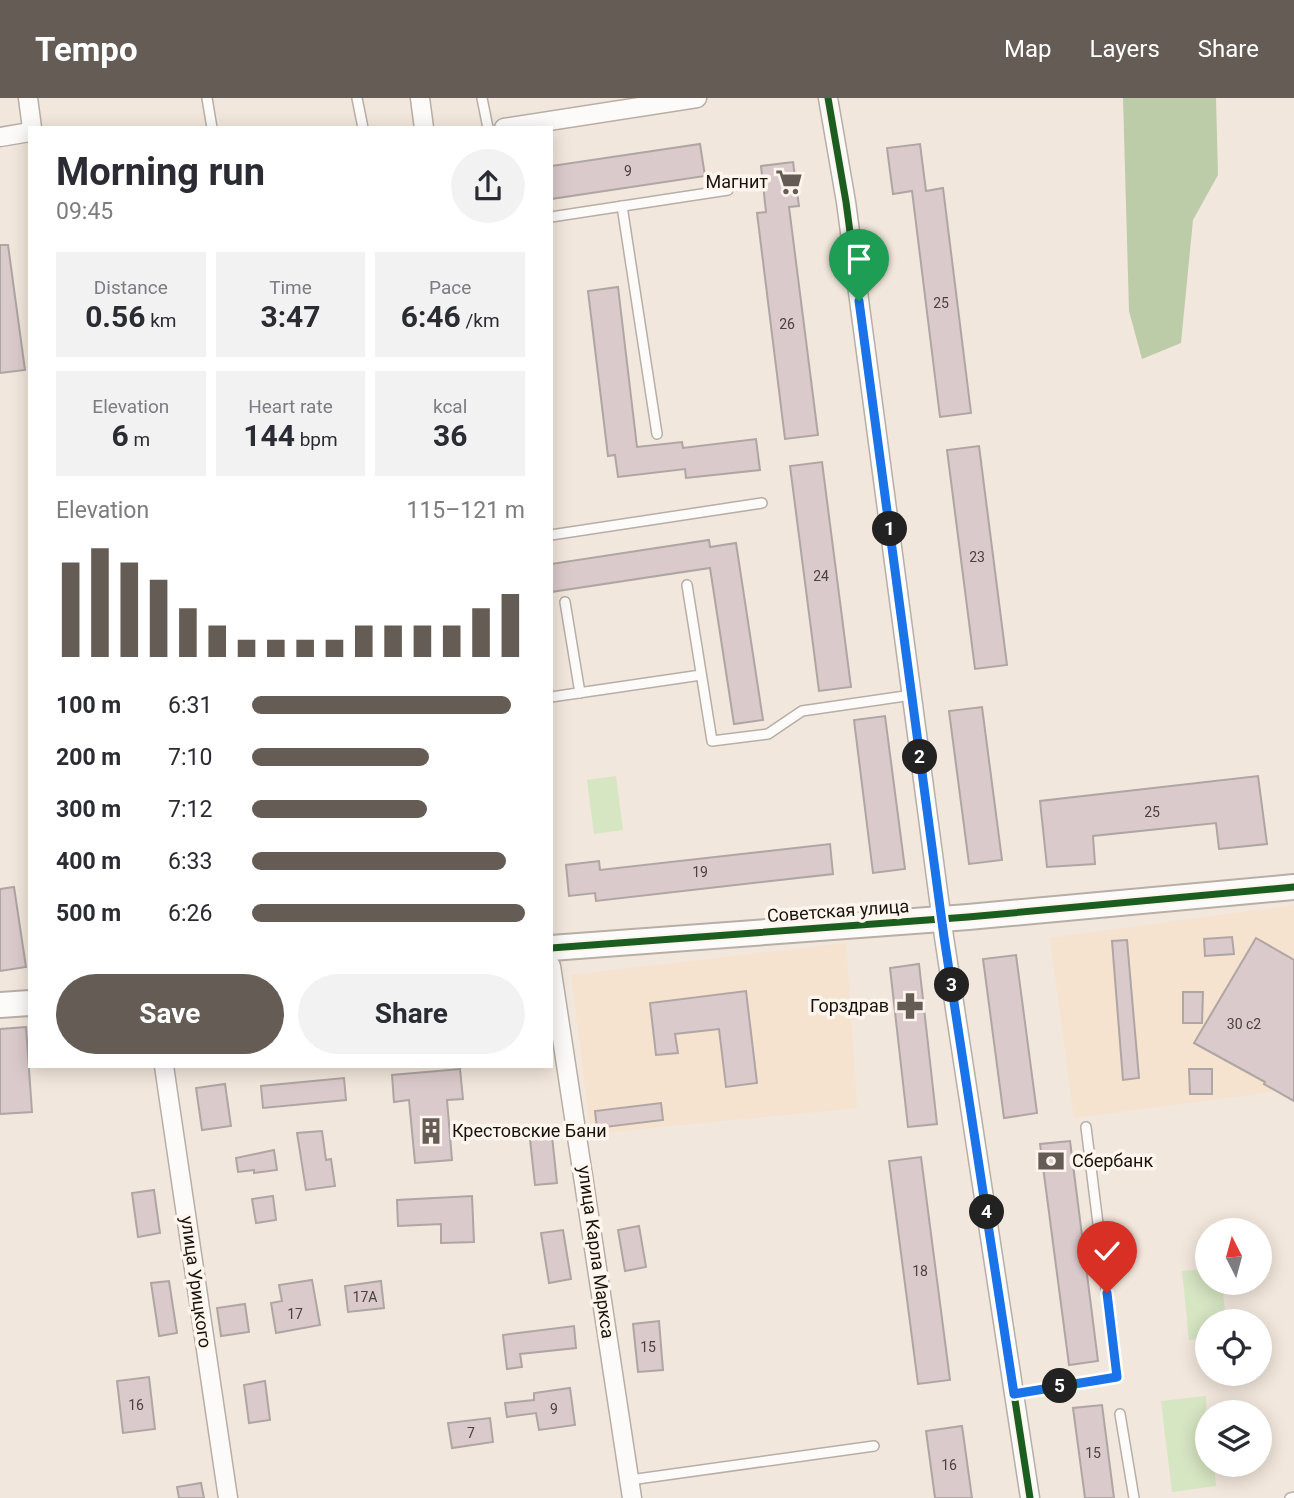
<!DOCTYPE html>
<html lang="en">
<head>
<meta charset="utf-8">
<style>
	body { margin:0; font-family:Roboto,sans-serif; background:#f2f2f3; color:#2b2b33; height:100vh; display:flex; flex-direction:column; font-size:26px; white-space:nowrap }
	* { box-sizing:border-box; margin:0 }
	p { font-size:23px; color:#7c7c81 }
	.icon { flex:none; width:38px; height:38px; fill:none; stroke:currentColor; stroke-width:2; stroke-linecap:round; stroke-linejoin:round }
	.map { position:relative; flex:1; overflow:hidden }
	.drawer { position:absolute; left:28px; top:28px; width:525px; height:942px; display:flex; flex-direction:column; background:#fff; border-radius:0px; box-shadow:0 4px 18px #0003 }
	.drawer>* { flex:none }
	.needle { width:46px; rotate:354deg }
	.buttons { position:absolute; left:1195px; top:1120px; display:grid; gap:14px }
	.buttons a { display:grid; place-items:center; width:77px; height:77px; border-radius:50%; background:#fff; box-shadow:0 4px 18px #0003; font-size:35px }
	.pin { position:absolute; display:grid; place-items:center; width:60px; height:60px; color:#fff; margin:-72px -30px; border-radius:50% 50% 50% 0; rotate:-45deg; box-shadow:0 0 7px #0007 }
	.pin .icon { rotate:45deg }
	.km { position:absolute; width:35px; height:35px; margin:-18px; border-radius:50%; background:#222; color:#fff; font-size:19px; line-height:35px; text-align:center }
	.round { display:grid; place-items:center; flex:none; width:74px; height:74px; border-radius:37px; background:#f2f2f3 }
	.head { display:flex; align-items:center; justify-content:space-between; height:119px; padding:0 28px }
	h1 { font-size:38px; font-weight:700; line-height:52px }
	.stats { display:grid; grid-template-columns:repeat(3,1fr); gap:10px; height:119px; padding:7px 28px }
	.stats div { display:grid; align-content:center; border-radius:0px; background:#f2f2f3; text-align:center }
	.stats b { font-size:30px; font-weight:700 }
	.stats small { font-size:19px; font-weight:400 }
	.stats p { font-size:19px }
	.chart { height:196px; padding:14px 28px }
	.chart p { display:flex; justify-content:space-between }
	.chart svg { width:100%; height:126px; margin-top:7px; stroke:#655d55; stroke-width:6 }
	.primary-button { display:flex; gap:14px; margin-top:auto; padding:14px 28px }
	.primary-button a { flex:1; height:80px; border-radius:42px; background:#655d55; color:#fff; font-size:28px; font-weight:700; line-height:80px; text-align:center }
	.primary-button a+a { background:#f2f2f3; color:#2b2b33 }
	ul { padding:0 28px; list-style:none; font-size:23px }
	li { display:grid; grid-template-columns:112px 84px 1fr; align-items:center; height:52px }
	li i { height:18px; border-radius:9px; background:#655d55 }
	header { display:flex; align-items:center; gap:42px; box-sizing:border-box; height:98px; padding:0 35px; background:#655d55; color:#fff }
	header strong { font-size:33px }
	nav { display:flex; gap:38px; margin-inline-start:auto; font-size:24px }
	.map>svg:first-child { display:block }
	.built { fill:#f5e2cf }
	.green { fill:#d6e5c2 }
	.forest { fill:#bdcca8 }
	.building { fill:#dbcacc; stroke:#afa5a3; stroke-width:2 }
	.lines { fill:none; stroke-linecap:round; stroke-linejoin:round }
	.lane-casing { stroke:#b7aea6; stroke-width:12 }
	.street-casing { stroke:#b7aea6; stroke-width:21 }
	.secondary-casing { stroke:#b7aea6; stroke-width:28 }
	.lane { stroke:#fdfbfa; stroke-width:9 }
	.street { stroke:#fdfbfa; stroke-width:18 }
	.secondary { stroke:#fdfbfa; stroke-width:24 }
	.cycleway-casing { stroke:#fef6ee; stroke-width:11 }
	.cycleway { stroke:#1b5e20; stroke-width:7 }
	.route-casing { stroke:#fff; stroke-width:14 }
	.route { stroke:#1a73e8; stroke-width:9 }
	.labels { text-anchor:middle; stroke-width:7; stroke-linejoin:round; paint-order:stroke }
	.number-label { font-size:14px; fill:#4a413c }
	.poi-label { font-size:18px; fill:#19130c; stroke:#fef6ee; text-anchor:end }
	.street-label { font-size:18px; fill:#19130c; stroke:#fef6ee }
</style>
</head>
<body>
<header>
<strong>Tempo</strong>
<nav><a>Map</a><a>Layers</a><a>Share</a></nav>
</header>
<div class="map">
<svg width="1294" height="1400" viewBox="0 0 1294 1400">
	<rect width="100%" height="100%" fill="#f2e7dc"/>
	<!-- built -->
	<g class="built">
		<path d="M 1294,807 L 1294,991 L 1074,1020 L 1050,840 Z"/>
		<path d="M 846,845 L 857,1010 L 591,1036 L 571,877 Z"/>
	</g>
	<!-- green -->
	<g class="green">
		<path d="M 616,678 L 623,732 L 594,736 L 587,682 Z"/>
		<path d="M 1207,1171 L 1208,1185 L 1222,1185 L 1226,1223 L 1208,1223 L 1207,1240 L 1189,1242 L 1182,1173 Z"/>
		<path d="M 1206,1298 L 1208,1367 L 1214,1367 L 1216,1388 L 1172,1394 L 1161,1303 Z"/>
	</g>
	<!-- forest -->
	<path class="forest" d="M 1123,0 L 1216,0 L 1218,77 L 1193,122 L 1181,245 L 1142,261 L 1129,213 Z"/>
	<!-- building -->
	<g class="building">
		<path d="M 700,46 L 705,78 L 551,101 L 551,68 Z"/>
		<path d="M 920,46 L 926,93 L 943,90 L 971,315 L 940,319 L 912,93 L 893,96 L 887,50 Z"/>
		<path d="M 793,64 L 799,108 L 789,109 L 818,337 L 785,341 L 757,115 L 766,114 L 761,68 Z"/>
		<path d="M 0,147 L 8,147 L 25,272 L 0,275 Z"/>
		<path d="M 618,189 L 637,349 L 682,344 L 683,350 L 756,341 L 760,372 L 686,380 L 685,371 L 618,379 L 615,357 L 608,358 L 588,193 Z"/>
		<path d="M 979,348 L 1007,567 L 975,571 L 947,352 Z"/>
		<path d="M 822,364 L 851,589 L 819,593 L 790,368 Z"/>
		<path d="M 709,442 L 710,449 L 736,445 L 763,622 L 734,626 L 710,470 L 551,494 L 551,466 Z"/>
		<path d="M 982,609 L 1002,762 L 969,766 L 949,613 Z"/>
		<path d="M 885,618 L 905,771 L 873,775 L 854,622 Z"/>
		<path d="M 1258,678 L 1267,746 L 1219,751 L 1216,725 L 1093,738 L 1095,766 L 1047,769 L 1040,703 Z"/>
		<path d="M 830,746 L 833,776 L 596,803 L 595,795 L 569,798 L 566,767 L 599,763 L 600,772 Z"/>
		<path d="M 14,789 L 26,869 L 0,873 L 0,791 Z"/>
		<path d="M 1232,839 L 1234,856 L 1205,858 L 1204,841 Z"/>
		<path d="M 1256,840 L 1294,862 L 1294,1003 L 1264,986 L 1265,984 L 1194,945 Z"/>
		<path d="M 1127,842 L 1139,980 L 1123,982 L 1112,843 Z"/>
		<path d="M 1016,857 L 1037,1015 L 1004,1020 L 983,861 Z"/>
		<path d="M 919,866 L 937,1026 L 908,1029 L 890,870 Z"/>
		<path d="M 746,893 L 757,985 L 726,989 L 719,931 L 675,936 L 678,955 L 656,957 L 650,905 Z"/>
		<path d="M 1183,894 L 1203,894 L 1202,925 L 1183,925 Z"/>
		<path d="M 26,929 L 32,1014 L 0,1016 L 0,931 Z"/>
		<path d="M 460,971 L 463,1001 L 447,1002 L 452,1062 L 415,1065 L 409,1002 L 394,1004 L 392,977 Z"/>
		<path d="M 1189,971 L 1212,971 L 1212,996 L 1190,996 Z"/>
		<path d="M 344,980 L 346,1002 L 263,1010 L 261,988 Z"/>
		<path d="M 225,986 L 231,1028 L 202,1032 L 196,990 Z"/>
		<path d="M 661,1005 L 663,1022 L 597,1030 L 595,1013 Z"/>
		<path d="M 322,1033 L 326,1062 L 331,1061 L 335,1088 L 306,1092 L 297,1035 Z"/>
		<path d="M 552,1038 L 557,1085 L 535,1087 L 530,1041 Z"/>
		<path d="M 1070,1043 L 1098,1263 L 1069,1267 L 1040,1046 Z"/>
		<path d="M 274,1052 L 277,1072 L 254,1075 L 254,1072 L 238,1074 L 236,1060 Z"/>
		<path d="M 921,1059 L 950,1282 L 918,1286 L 889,1063 Z"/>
		<path d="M 154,1092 L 160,1135 L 138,1139 L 132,1095 Z"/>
		<path d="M 273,1098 L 276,1122 L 256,1125 L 252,1101 Z"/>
		<path d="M 472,1098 L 474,1144 L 441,1145 L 441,1126 L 398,1128 L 397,1102 Z"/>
		<path d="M 639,1128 L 646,1169 L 625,1173 L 618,1132 Z"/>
		<path d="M 563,1132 L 571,1181 L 549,1185 L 541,1135 Z"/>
		<path d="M 312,1182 L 320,1227 L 276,1235 L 271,1205 L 282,1203 L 279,1187 Z"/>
		<path d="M 169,1183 L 177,1235 L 159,1238 L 151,1185 Z"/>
		<path d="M 381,1183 L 384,1210 L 348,1214 L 345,1188 Z"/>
		<path d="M 245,1206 L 249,1234 L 221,1238 L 217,1210 Z"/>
		<path d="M 659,1223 L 663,1272 L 638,1274 L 633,1226 Z"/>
		<path d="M 574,1228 L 576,1250 L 520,1256 L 522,1269 L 507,1271 L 503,1237 Z"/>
		<path d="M 149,1279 L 155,1331 L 123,1335 L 117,1283 Z"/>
		<path d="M 265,1283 L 270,1322 L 249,1325 L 244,1287 Z"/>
		<path d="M 570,1290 L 575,1327 L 539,1332 L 536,1315 L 507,1319 L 505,1305 L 534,1302 L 534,1295 Z"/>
		<path d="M 1102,1307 L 1114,1400 L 1085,1400 L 1073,1310 Z"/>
		<path d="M 490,1320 L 493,1344 L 452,1350 L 448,1325 Z"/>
		<path d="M 962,1328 L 972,1400 L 935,1400 L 926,1333 Z"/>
		<path d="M 201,1385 L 204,1400 L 179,1400 L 177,1389 Z"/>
	</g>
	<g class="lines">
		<defs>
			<g id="lane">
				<path d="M 207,0 L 212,30"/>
				<path d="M 357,0 L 363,30"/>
				<path d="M 482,0 L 488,30"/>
				<path d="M 622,108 L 657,336"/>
				<path d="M 551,119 L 728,92"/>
				<path d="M 551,437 L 762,405"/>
				<path d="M 687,487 L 712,643 L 768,636 L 802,613 L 912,597"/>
				<path d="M 565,504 L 580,595"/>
				<path d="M 551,599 L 701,577"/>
				<path d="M 1014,1296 L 1117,1279 L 1086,1029"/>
				<path d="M 1120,1316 L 1134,1400"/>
				<path d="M 630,1382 L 874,1348"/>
				<path d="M 1290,1400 L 1294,1399"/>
			</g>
			<g id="street">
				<path d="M 28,0 L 32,30"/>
				<path d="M 420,0 L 424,30"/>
				<path d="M 828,0 L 846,104 L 944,839 L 1030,1400"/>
				<path d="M 504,30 L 697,0"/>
				<path d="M 0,39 L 30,34"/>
				<path d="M 551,868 L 632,1400"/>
				<path d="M 164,968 L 228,1400"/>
			</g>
			<g id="secondary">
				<path d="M 551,850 L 968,819 L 1294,789"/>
				<path d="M 0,907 L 30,905"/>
			</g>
		</defs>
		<!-- lane casing -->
		<use href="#lane" class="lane-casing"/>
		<!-- street casing -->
		<use href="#street" class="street-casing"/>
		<!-- secondary casing -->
		<use href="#secondary" class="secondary-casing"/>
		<!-- lane -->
		<use href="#lane" class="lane"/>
		<!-- street -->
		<use href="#street" class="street"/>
		<!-- secondary -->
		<use href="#secondary" class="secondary"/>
		<defs>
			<g id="cycleway">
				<path d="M 828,0 L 846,104 L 944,839 L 1030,1400"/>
				<path d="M 551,850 L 968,819 L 1294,789"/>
			</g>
		</defs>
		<!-- cycleway casing -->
		<use href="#cycleway" class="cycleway-casing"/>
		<!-- cycleway -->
		<use href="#cycleway" class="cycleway"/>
	</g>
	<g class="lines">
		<defs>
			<path id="route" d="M 859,203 L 944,839 L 1014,1296 L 1117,1279 L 1107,1195"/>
		</defs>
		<!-- route casing -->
		<use href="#route" class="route-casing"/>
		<!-- route -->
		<use href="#route" class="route"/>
	</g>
	<!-- icons -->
	<defs>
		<symbol id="supermarket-bare" viewBox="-9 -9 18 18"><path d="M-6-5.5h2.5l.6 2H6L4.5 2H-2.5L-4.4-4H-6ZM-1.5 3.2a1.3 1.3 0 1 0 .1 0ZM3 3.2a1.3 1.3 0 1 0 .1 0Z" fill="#655d55" stroke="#fef6ee" stroke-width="2.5" paint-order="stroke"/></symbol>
		<symbol id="pharmacy-bare" viewBox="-9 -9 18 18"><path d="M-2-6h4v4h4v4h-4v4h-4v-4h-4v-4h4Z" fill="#655d55" stroke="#fef6ee" stroke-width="2.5" paint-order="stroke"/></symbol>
		<symbol id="building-bare" viewBox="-9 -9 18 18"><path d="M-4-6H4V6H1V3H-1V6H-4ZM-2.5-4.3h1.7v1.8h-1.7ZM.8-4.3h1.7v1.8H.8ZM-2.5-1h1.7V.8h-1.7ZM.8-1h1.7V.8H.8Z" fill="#655d55" stroke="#fef6ee" stroke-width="2.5" paint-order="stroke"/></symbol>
		<symbol id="bank-bare" viewBox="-9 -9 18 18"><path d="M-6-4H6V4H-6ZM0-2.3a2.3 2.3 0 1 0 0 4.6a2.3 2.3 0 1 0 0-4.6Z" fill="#655d55" stroke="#fef6ee" stroke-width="2.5" paint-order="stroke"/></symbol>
	</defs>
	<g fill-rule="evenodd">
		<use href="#supermarket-bare" x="770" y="65" width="38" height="38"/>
		<use href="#pharmacy-bare" x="891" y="889" width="38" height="38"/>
		<use href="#building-bare" x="412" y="1014" width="38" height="38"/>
		<use href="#bank-bare" x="1032" y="1044" width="38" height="38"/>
	</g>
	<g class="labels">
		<!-- number labels -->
		<g class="number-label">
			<text x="628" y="78">9</text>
			<text x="941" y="210">25</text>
			<text x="787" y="231">26</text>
			<text x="977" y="464">23</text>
			<text x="821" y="483">24</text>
			<text x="1152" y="719">25</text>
			<text x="700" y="779">19</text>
			<text x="1244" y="931">30 c2</text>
			<text x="920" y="1178">18</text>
			<text x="365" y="1204">17А</text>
			<text x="295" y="1221">17</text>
			<text x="648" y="1254">15</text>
			<text x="136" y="1312">16</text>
			<text x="554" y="1316">9</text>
			<text x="471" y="1340">7</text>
			<text x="1093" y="1360">15</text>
			<text x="949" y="1372">16</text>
		</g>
		<!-- poi labels -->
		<g class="poi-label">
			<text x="768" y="90">Магнит</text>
			<text x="889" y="914">Горздрав</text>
			<text x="452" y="1039" text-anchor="start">Крестовские Бани</text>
			<text x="1072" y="1069" text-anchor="start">Сбербанк</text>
		</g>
		<!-- street labels -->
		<g class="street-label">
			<text transform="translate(838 813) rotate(-4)" y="6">Советская улица</text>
			<text transform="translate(596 1154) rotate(82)" y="6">улица Карла Маркса</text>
			<text transform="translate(196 1184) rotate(82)" y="6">улица Урицкого</text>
		</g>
	</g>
</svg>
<div class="buttons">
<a><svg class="needle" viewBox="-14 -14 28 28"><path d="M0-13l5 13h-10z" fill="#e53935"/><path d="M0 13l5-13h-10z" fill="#7c7c81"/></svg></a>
<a><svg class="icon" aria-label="locate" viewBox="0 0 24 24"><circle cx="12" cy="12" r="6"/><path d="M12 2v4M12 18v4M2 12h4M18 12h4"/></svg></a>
<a><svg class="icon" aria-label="layers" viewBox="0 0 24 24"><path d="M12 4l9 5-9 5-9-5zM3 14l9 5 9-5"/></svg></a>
</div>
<div class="pin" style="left:859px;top:203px;background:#1e9e55"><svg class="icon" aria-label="arrive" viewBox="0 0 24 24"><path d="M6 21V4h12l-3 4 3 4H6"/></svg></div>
<div class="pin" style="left:1107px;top:1195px;background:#d93025"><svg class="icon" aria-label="check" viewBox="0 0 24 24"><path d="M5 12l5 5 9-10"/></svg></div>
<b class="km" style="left:890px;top:431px">1</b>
<b class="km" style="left:920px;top:659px">2</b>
<b class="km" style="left:952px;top:887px">3</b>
<b class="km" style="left:987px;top:1114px">4</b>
<b class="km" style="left:1060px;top:1288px">5</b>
<section class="drawer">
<div class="head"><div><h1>Morning run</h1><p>09:45</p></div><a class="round"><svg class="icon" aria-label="share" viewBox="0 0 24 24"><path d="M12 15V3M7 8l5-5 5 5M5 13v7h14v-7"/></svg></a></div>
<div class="stats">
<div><p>Distance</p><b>0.56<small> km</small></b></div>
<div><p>Time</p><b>3:47</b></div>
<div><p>Pace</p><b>6:46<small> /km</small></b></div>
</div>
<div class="stats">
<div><p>Elevation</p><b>6<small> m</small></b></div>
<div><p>Heart rate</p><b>144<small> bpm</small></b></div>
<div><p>kcal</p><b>36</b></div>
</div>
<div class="chart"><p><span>Elevation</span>115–121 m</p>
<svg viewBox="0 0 160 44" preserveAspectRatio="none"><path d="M5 44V11M15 44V6M25 44V11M35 44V17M45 44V27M55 44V33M65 44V38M75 44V38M85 44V38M95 44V38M105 44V33M115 44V33M125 44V33M135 44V33M145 44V27M155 44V22"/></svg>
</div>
<ul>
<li><b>100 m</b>6:31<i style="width:95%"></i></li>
<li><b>200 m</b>7:10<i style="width:65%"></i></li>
<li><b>300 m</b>7:12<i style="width:64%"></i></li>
<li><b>400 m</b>6:33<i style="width:93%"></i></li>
<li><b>500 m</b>6:26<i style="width:100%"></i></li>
</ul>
<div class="primary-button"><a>Save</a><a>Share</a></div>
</section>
</div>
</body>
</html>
